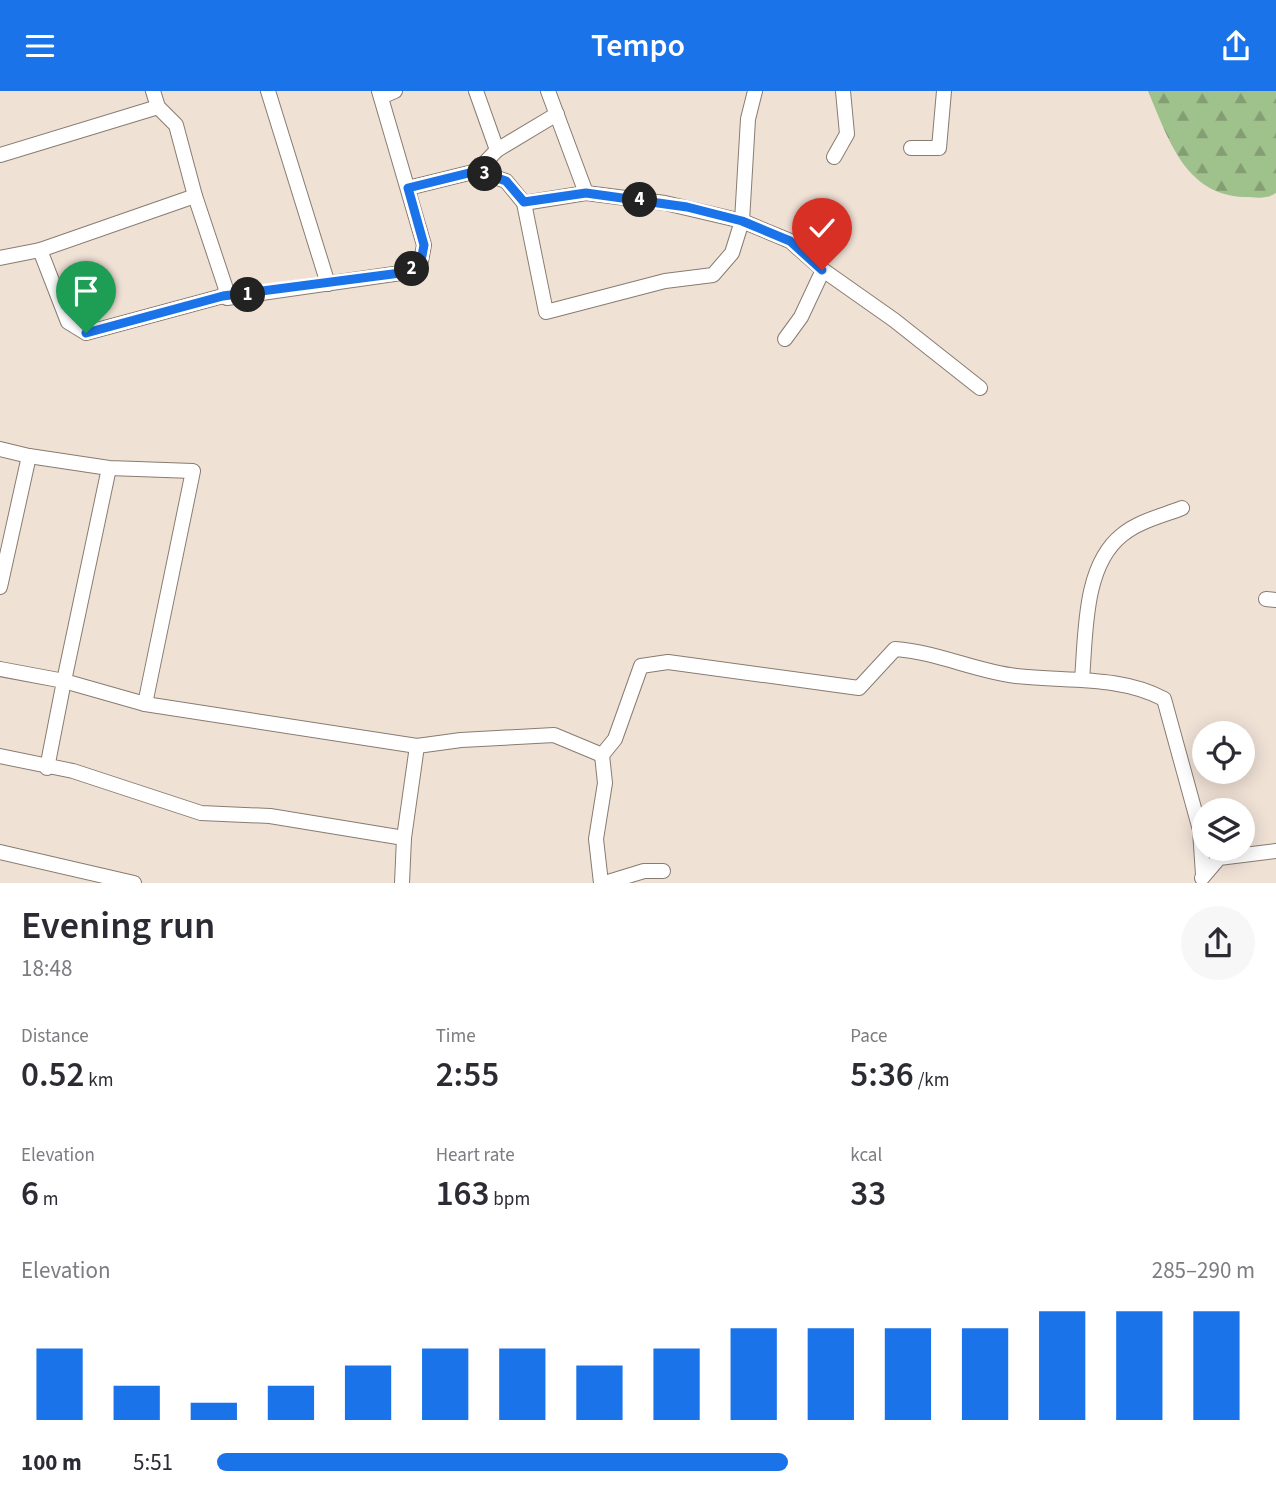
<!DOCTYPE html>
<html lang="en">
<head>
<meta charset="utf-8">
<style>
	body { margin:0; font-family:"Source Sans 3",sans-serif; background:#f7f7f7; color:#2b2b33; height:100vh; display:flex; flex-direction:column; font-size:26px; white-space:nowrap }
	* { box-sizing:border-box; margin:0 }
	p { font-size:23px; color:#7c7c81 }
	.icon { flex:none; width:38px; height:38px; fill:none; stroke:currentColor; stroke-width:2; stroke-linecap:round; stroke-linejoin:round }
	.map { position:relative; height:792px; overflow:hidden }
	.panel { display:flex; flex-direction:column; background:#fff; flex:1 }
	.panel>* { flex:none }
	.tools { position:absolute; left:1192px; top:630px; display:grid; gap:14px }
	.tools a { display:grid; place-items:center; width:63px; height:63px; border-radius:50%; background:#fff; box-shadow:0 4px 18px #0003; font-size:35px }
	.pin { position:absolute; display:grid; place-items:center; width:60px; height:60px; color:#fff; margin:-72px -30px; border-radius:50% 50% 50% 0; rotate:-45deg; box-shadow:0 0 7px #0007 }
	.pin .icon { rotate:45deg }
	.km { position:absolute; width:35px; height:35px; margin:-18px; border-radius:50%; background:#222; color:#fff; font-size:19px; line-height:35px; text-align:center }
	.round { display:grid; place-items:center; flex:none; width:74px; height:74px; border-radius:37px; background:#f7f7f7 }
	.overview { display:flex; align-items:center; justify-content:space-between; height:119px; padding:0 21px }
	h1 { font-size:38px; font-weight:600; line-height:52px }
	.figures { display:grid; grid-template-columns:repeat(3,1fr); gap:10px; height:119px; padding:7px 21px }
	.figures div { display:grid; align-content:center }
	.figures b { font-size:35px; font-weight:600 }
	.figures small { font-size:19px; font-weight:400 }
	.figures p { font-size:19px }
	.chart { height:196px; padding:14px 21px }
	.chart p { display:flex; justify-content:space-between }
	.chart svg { width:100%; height:126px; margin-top:7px; stroke:#1a73e8; stroke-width:6 }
	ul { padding:0 21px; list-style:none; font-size:23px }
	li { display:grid; grid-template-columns:112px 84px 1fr; align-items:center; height:52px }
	li i { height:18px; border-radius:9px; background:#1a73e8 }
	header { display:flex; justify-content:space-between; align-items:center; height:91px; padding:0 21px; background:#1a73e8; color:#fff; font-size:32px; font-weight:600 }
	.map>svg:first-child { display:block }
	.forest { fill:url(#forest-firs) }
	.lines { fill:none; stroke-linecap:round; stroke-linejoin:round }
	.minor-casing { stroke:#897b70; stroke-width:16 }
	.minor { stroke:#fff; stroke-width:14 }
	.route-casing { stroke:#fff; stroke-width:14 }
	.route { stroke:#1a73e8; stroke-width:9 }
</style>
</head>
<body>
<header><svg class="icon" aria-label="menu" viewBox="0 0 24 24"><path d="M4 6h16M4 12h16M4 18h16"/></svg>Tempo<svg class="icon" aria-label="share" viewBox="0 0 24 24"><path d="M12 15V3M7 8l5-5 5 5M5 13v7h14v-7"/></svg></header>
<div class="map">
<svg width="1276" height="792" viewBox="0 0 1276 792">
	<defs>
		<pattern id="forest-firs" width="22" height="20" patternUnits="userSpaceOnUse" patternTransform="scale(1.75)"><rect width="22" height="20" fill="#9fc18c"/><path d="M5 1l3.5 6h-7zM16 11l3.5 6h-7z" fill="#839e73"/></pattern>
	</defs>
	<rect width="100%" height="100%" fill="#f0e1d5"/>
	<!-- forest -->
	<path class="forest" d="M 1148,0 L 1276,0 L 1276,102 C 1266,109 1256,106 1244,106 C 1185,104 1168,47 1148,0 Z"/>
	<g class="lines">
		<defs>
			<g id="minor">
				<path d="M 153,0 L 158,16 L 176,34 L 195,105 L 226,198 L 223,205 L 227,207 L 408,181 L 421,170 L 424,154 L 379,0"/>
				<path d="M 268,0 L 328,193"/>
				<path d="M 476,0 L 497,59"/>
				<path d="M 548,0 L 586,102"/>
				<path d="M 381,6 L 395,0"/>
				<path d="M 911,57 L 939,57 L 944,0"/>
				<path d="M 0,64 L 158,16"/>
				<path d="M 834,66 L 847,43 L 843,0"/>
				<path d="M 477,80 L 497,59 L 557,23"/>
				<path d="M 408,97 L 477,80 L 506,90 L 524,112 L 586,102 L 665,112 L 742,130 L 790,150 L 823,179 L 894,229 L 980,297"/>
				<path d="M 524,112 L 546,221 L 665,190 L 713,184 L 732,162 L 742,130 L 748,28 L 755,0"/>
				<path d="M 40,159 L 68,231 L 86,242 L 223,205"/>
				<path d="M 0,167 L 40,159 L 195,105"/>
				<path d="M 785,248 L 801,226 L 823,179"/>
				<path d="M 0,358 L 29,365"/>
				<path d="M 0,496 L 29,365 L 109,377 L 64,590 L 145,613 L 193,380 L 109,377"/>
				<path d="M 1266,508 L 1276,509"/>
				<path d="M 0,578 L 64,590 L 47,677"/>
				<path d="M 1082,588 C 1086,543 1083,475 1122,444 C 1139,430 1162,425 1182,417"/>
				<path d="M 145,613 L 417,655 L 461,649 L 554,644 L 602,664"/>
				<path d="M 0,665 L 73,680 L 201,722 L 270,725 L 404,747"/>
				<path d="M 0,761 L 134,792"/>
				<path d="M 1202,787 L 1219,767 L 1276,760"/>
				<path d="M 402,792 L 404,747 L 417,655"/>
				<path d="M 601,792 L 596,748 L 605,692 L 602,664 L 615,648 L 641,575 L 668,571 L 859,597 L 895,558 C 937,561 975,580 1016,585 C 1065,591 1119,584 1164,608 L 1200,739 L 1203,784"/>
				<path d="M 605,792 L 644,780 L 663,780"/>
			</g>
		</defs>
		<!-- minor casing -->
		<use href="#minor" class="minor-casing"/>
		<!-- minor -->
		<use href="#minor" class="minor"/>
	</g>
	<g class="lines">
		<defs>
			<path id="route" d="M 86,242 L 223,205 L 408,181 L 421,170 L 424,154 L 408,97 L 477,80 L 506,90 L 524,111 L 586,102 L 687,116 L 742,130 L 790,150 L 822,179"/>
		</defs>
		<!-- route casing -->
		<use href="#route" class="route-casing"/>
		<!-- route -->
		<use href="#route" class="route"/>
	</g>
</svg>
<div class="tools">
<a><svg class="icon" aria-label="locate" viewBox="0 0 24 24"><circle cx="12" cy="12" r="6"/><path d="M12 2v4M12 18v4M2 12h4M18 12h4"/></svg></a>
<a><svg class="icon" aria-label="layers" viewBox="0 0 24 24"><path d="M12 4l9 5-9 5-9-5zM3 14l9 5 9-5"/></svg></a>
</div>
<div class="pin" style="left:86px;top:242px;background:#1e9e55"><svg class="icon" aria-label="arrive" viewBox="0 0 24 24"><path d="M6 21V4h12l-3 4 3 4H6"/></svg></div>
<div class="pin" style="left:822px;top:179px;background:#d93025"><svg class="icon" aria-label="check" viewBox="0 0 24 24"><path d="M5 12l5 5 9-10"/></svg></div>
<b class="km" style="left:248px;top:204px">1</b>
<b class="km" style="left:412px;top:178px">2</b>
<b class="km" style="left:485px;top:83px">3</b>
<b class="km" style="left:640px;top:109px">4</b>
</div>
<section class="panel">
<div class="overview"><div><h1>Evening run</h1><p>18:48</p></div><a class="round"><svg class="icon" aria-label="share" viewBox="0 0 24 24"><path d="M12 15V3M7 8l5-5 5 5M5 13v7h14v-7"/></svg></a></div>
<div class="figures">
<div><p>Distance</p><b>0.52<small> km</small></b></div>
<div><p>Time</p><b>2:55</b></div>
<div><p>Pace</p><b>5:36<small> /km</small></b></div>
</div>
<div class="figures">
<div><p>Elevation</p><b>6<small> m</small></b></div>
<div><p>Heart rate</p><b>163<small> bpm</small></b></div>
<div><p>kcal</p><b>33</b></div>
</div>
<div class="chart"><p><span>Elevation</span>285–290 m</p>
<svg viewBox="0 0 160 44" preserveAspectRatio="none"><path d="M5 44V19M15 44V32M25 44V38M35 44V32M45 44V25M55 44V19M65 44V19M75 44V25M85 44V19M95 44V12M105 44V12M115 44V12M125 44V12M135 44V6M145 44V6M155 44V6"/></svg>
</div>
<ul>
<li><b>100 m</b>5:51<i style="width:55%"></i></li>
</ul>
</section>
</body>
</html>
